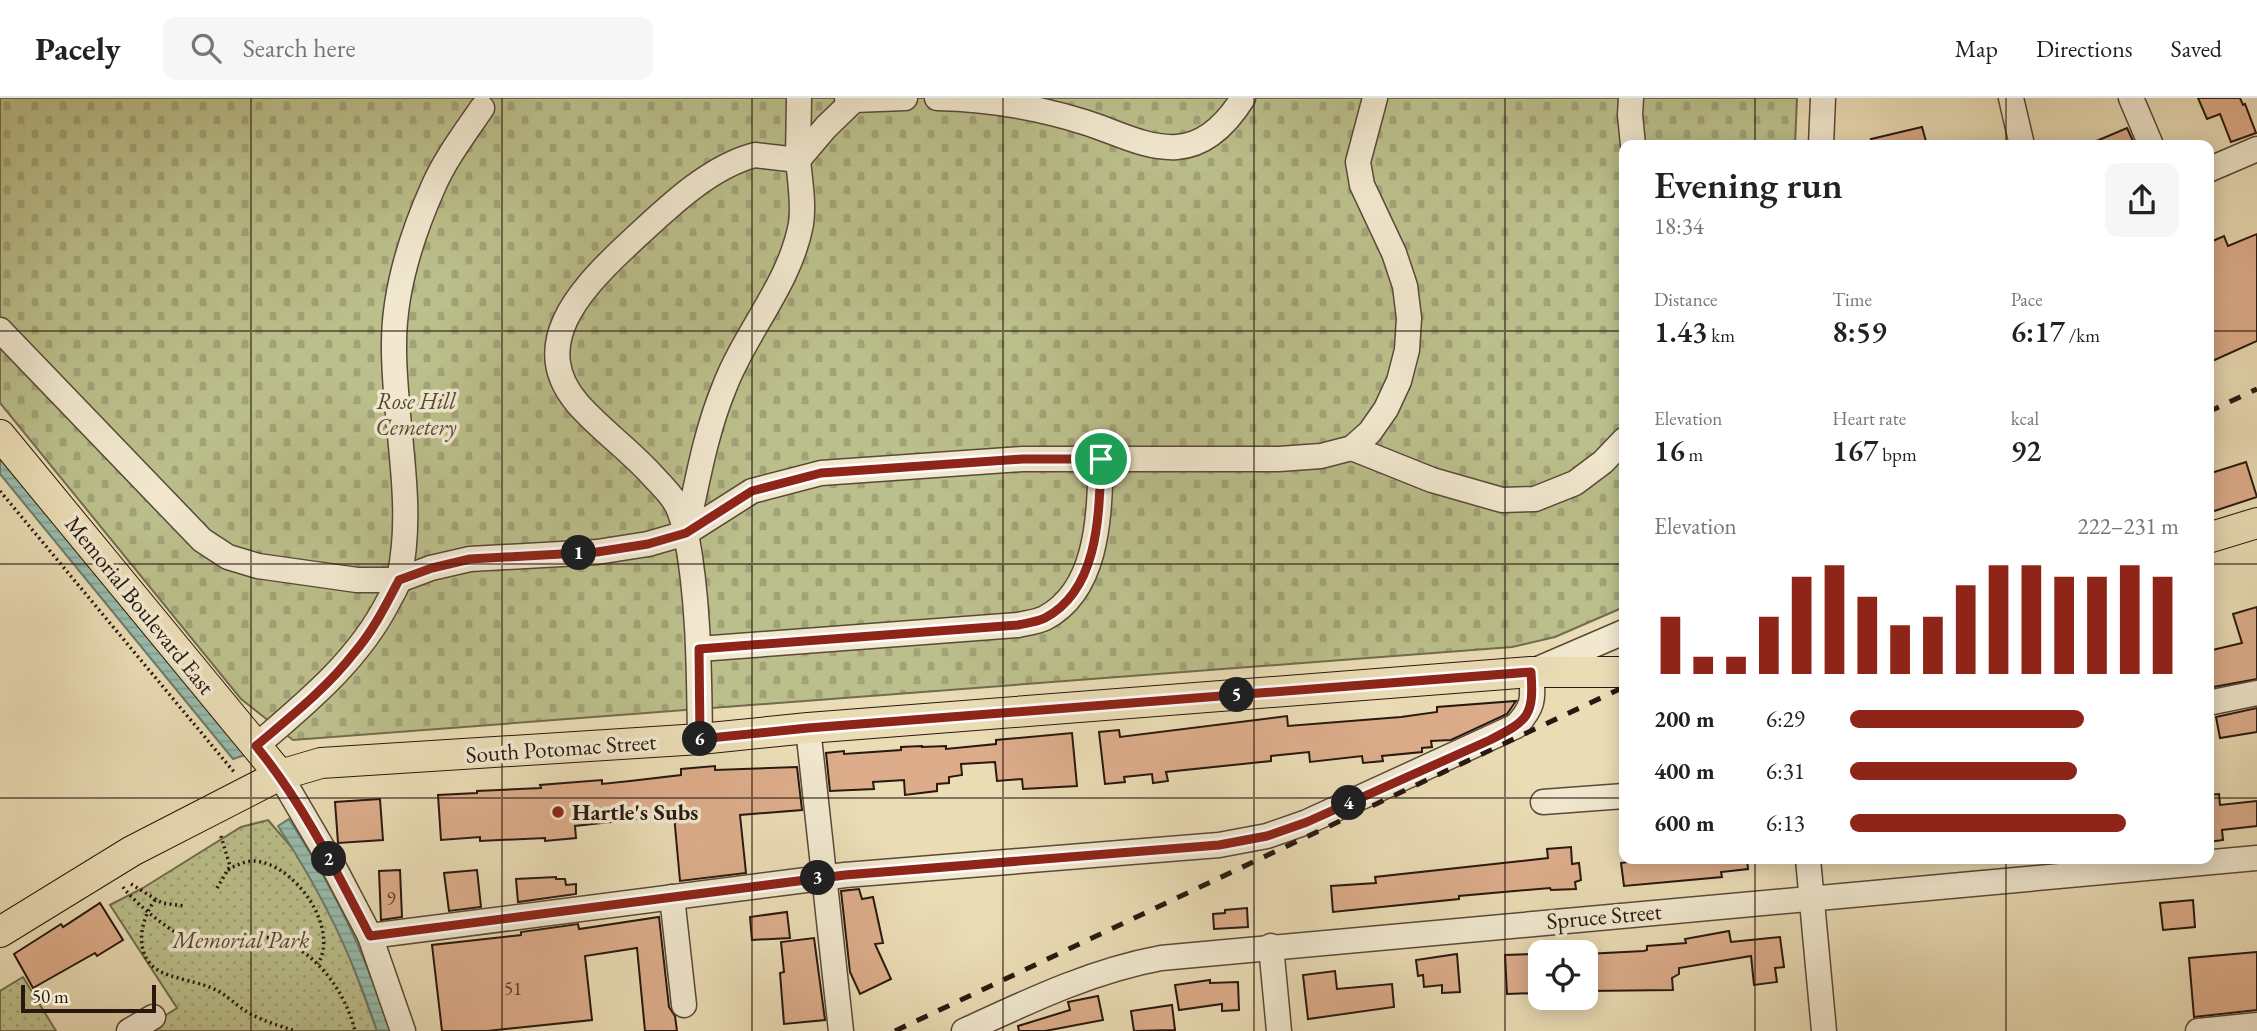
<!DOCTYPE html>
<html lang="en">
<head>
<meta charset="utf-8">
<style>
	body { margin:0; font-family:"EB Garamond",serif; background:#f6f6f6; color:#222; height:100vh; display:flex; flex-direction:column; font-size:26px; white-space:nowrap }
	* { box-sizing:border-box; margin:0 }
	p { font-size:23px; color:#767676 }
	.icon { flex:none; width:38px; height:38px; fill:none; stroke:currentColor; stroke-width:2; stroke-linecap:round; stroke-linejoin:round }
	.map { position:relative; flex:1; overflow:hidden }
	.drawer { position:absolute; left:1619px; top:42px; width:595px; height:724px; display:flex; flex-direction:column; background:#fff; border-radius:14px; box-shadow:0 4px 18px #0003 }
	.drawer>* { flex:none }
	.controls { position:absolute; left:1528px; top:842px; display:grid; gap:14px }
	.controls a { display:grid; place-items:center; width:70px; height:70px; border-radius:14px; background:#fff; box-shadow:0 4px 18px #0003; font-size:35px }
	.scale { position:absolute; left:21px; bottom:18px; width:135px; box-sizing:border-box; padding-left:7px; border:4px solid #29180f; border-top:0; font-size:19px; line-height:24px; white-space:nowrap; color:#29180f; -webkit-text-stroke:5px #f1e8cf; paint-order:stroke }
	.pin { position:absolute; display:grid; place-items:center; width:60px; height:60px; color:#fff; margin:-30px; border:4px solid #fff; border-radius:50%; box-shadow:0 2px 7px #0007 }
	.km { position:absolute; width:35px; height:35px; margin:-18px; border-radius:50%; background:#222; color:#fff; font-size:19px; line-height:35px; text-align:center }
	.round { display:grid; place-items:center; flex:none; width:74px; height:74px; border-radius:14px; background:#f6f6f6 }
	.overview { display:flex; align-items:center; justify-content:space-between; height:119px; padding:0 35px }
	h1 { font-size:38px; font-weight:600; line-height:52px }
	.stats { display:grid; grid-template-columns:repeat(3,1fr); gap:10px; height:119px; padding:7px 35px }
	.stats div { display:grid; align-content:center }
	.stats b { font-size:30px; font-weight:600 }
	.stats small { font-size:19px; font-weight:400 }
	.stats p { font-size:19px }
	.chart { height:196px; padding:14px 35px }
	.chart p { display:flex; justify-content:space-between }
	.chart svg { width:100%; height:126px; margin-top:7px; stroke:#8f2418; stroke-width:6 }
	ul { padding:0 35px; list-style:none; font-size:23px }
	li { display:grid; grid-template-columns:112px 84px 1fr; align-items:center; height:52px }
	li i { height:18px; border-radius:9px; background:#8f2418 }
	header { display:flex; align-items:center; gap:42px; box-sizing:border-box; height:98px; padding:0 35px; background:#fff; border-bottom:2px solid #e0e0e0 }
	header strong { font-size:33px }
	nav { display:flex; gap:38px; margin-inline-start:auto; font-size:24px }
	.search { width:490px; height:63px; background:#f6f6f6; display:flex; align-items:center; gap:18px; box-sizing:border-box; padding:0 24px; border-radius:14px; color:#767676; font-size:26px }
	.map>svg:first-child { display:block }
	.grass { fill:url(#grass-dots); stroke:#726c4d; stroke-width:2 }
	.cemetery { fill:url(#cemetery-stones); stroke:#726c4d; stroke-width:2 }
	.water { fill:url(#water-rules); stroke:#6c7a6d; stroke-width:2 }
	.building { fill:#ddad8b; stroke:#29180f; stroke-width:2 }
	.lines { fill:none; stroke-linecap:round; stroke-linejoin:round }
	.minor-casing { stroke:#594938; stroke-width:27 }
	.major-casing { stroke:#29180f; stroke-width:32 }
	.path { stroke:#29180f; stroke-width:3.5; stroke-dasharray:2 3.5; stroke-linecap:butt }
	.minor { stroke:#f1e8cf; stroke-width:24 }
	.major { stroke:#eadcb5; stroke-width:30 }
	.rail { stroke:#29180f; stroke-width:5; stroke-dasharray:12 12; stroke-linecap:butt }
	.route-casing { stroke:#fff; stroke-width:14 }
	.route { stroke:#8f2418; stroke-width:9 }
	.grid { fill:none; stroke:#29180f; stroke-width:2; stroke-opacity:0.55 }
	.poi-dot { fill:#8f2418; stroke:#f1e8cf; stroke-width:2.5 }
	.labels { text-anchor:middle; stroke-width:7; stroke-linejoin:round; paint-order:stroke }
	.number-label { font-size:19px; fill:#563d2e }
	.park-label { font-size:23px; font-style:italic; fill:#554a34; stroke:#f1e8cf }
	.street-label { font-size:23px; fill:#29180f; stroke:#f1e8cf }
	.poi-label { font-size:23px; font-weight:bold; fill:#29180f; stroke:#f1e8cf; text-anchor:start }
</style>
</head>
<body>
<header>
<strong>Pacely</strong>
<div class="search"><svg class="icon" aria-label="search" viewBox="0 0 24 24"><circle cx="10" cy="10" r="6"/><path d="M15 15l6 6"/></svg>Search here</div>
<nav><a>Map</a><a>Directions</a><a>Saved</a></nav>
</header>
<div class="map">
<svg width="2257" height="933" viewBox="0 0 2257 933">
	<defs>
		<pattern id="grass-dots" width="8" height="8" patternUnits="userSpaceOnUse" patternTransform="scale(1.75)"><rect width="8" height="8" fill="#bbbf8b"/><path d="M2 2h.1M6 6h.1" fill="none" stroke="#a1a377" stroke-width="1.8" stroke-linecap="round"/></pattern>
		<pattern id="cemetery-stones" width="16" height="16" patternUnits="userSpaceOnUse" patternTransform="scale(1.75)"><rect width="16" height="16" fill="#bbbf8b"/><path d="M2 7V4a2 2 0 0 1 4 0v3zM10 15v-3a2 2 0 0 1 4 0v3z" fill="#a1a377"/></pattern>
		<pattern id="water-rules" width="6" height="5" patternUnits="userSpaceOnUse" patternTransform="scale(1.75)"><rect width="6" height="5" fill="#98bcab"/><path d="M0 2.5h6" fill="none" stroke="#83a192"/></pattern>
	</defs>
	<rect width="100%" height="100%" fill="#eadcb5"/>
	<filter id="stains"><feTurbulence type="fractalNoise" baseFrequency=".00286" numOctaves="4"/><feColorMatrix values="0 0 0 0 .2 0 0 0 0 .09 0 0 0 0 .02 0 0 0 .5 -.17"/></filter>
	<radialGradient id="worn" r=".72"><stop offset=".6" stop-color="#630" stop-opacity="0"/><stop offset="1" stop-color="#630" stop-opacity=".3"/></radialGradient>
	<!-- grass -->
	<g class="grass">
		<path d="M 268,722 L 294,752 L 313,782 L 343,840 L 377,933 L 141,933 L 177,910 L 110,807 L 143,790 L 241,729 Z"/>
		<path d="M 23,879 L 56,933 L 0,933 L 0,893 Z"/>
	</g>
	<!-- cemetery -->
	<path class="cemetery" d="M 0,0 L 1797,0 L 1795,47 L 1624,47 L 1624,509 L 1555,539 L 1512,549 L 293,642 L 241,601 L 0,305 Z"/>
	<!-- water -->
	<g class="water">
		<path d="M 0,358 L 245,657 L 233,661 L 0,376 Z"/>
		<path d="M 289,721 C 335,792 364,852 390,933 L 377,933 C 351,855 323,797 278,728 Z"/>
	</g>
	<!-- building -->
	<g class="building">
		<path d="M 2198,0 L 2240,0 L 2243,7 L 2245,6 L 2256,35 L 2231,44 L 2220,16 L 2207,21 Z"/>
		<path d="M 1922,29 L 1927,47 L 1872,47 L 1871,41 Z"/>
		<path d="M 2127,30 L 2135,47 L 2087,47 Z"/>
		<path d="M 2257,136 L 2257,243 L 2208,265 L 2208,145 L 2224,138 L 2228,148 Z"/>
		<path d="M 2246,364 L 2257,399 L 2208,415 L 2208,376 Z"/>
		<path d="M 2257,509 L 2257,581 L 2208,590 L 2208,553 L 2242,545 L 2233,516 Z"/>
		<path d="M 1516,603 L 1507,616 L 1451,642 L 1431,643 L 1432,649 L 1422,650 L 1422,654 L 1382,658 L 1383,663 L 1363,665 L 1362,658 L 1310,664 L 1309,654 L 1271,658 L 1271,663 L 1166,674 L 1168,683 L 1153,685 L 1152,676 L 1124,679 L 1125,684 L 1105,686 L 1099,634 L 1119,632 L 1120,639 L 1287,618 L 1288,628 L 1401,619 L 1437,614 L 1437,609 Z"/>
		<path d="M 2257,610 L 2257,634 L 2220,640 L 2216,619 Z"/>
		<path d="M 1072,635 L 1077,688 L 1023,691 L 1022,681 L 997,683 L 995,664 L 961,666 L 962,677 L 949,679 L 949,685 L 937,686 L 937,693 L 905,697 L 904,682 L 873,684 L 874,691 L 830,693 L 826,655 L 844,653 L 844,656 L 901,652 L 901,649 L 922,648 L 922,649 L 946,648 L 946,651 L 996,646 L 996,642 Z"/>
		<path d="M 715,668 L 715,672 L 797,669 L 802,712 L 740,717 L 746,775 L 680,783 L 674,717 L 575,728 L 576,740 L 545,743 L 545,740 L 480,743 L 480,739 L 441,742 L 438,697 L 477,695 L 477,693 L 541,690 L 540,687 L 602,682 L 602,686 L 630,683 L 681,677 L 681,671 Z"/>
		<path d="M 2219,696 L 2220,707 L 2257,703 L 2257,728 L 2222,732 L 2223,742 L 2208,744 L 2208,697 Z"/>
		<path d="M 380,701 L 383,742 L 338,745 L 335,704 Z"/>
		<path d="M 1571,749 L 1572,766 L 1579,765 L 1581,782 L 1575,784 L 1576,791 L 1551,792 L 1550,790 L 1459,798 L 1459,801 L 1333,814 L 1331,788 L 1376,785 L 1375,779 L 1548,760 L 1547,751 Z"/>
		<path d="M 1648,761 L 1747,761 L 1748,771 L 1721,774 L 1722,779 L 1624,788 L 1621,765 Z"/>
		<path d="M 400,772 L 402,819 L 381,822 L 379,773 Z"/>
		<path d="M 477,772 L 481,809 L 449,813 L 444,775 Z"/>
		<path d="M 556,779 L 556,781 L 565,781 L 566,787 L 576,786 L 576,796 L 518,804 L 516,781 Z"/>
		<path d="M 859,791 L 862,801 L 873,799 L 883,845 L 875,846 L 891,881 L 860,896 L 850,874 L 841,793 Z"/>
		<path d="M 2193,802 L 2195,829 L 2163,832 L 2160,805 Z"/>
		<path d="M 100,805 L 123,842 L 97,858 L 95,855 L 33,890 L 14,856 L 61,826 L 63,829 Z"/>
		<path d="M 1247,810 L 1248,829 L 1214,831 L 1213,816 L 1225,815 L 1225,812 Z"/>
		<path d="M 787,814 L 790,840 L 752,842 L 750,819 Z"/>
		<path d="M 659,819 L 669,909 L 675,918 L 677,933 L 645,933 L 637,850 L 585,858 L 592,922 L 487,933 L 442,933 L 432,847 L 521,837 L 521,834 L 578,826 L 579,831 Z"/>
		<path d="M 1729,833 L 1731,844 L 1780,839 L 1784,869 L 1775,870 L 1777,884 L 1754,887 L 1751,858 L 1679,870 L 1679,876 L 1672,880 L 1673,892 L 1586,893 L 1586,856 L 1644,853 L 1647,852 L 1647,848 L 1686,845 L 1685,841 Z"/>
		<path d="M 814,840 L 825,922 L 784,926 L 780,875 L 784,874 L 781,844 Z"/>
		<path d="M 2257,854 L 2257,912 L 2194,919 L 2189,860 Z"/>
		<path d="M 1457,856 L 1460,894 L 1442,895 L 1442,887 L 1424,889 L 1423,877 L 1418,878 L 1416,862 Z"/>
		<path d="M 1533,856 L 1535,895 L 1507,896 L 1505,857 Z"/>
		<path d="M 1335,873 L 1337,891 L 1392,886 L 1394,909 L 1308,921 L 1303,877 Z"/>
		<path d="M 1210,882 L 1210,885 L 1238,884 L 1239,912 L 1222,913 L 1222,906 L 1179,912 L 1175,887 Z"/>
		<path d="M 1098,898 L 1103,922 L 1045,933 L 1019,933 L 1018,928 L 1070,912 L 1068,904 Z"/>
		<path d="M 1172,907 L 1175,932 L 1134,933 L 1131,913 Z"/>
	</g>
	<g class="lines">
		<defs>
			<g id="minor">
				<path d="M 847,0 L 854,2 L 905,0"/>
				<path d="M 937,0 C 988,1 1036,9 1084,24 C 1114,33 1145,51 1177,49 C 1206,47 1228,24 1243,0"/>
				<path d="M 1631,0 L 1630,17 L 1633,47"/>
				<path d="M 2011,0 L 2022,47"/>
				<path d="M 2131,0 L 2151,47"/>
				<path d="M 1821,47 L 1823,0"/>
				<path d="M 755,57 L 798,62 C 800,83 804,106 801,126 C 790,186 745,234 724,290 C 705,336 697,386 686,435 C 683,425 681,413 675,404 C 669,394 659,385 651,376 C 628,351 600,331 578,306 C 528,248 579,193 622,152 C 660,117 705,70 755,57 Z"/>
				<path d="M 798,62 L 826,29 L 854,2"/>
				<path d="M 798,62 L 799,0"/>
				<path d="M 2208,72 L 2257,51"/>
				<path d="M 0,232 L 202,442 L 228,459 L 258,468 L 357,482 L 399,482 L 431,470 L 470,461 L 597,454 L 648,446 L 686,435"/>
				<path d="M 1352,350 L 1432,382 L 1502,402 L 1535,401 L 1575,385 L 1603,364 L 1624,342"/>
				<path d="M 1101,361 L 1279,361 L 1321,358 L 1352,350 L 1370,334 L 1386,311 L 1399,283 L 1407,252 L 1409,220 L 1405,188 L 1394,155 L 1362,87 L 1358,64 L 1375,0"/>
				<path d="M 699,551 L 1018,527 C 1027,525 1037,524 1045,520 C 1100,491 1099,413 1101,361 L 1022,361 L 821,375 L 752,393 L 686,435 C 699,503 699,572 700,641"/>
				<path d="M 2208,605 L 2257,595"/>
				<path d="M 808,630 L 841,933"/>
				<path d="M 256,648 C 305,606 358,563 388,504 C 392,496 398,488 399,480 C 416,406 393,321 394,246 C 394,192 412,136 434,87 C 446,60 465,35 482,10"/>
				<path d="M 280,677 L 336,773 L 370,838 L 403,933"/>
				<path d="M 1543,704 L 1624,698"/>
				<path d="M 1808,761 L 1824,933"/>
				<path d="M 672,799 L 684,907"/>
				<path d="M 370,838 L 845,777 L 1219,747 L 1267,738 L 1307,724 L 1516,628 C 1535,607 1533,601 1531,574 L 1624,534"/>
				<path d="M 1271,848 L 1279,933"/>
				<path d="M 129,933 L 153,919"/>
				<path d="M 964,933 C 1029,903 1091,873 1161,860 L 2257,760"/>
				<path d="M 2198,933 L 2257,927"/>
			</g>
			<g id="major">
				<path d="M 0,337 L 280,677"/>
				<path d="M 2208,440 L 2257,425"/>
				<path d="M 0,834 L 132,753 L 280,677 L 321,665 L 700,641 L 808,630 L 1531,574 L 1624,574"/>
			</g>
		</defs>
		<!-- minor casing -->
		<use href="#minor" class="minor-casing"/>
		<!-- major casing -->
		<use href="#major" class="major-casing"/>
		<!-- path -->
		<g class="path">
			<path d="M 0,393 L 234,674"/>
			<path d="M 228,772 C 236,767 245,763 254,763 C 294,765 340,829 318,866"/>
			<path d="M 131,786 L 162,805 L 185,808"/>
			<path d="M 123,789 C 137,808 186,848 210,848 C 228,848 244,837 263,839 C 310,843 345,891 355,933"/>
			<path d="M 217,790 L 230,768 L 220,735"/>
			<path d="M 155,802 C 141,821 133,854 156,871 C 170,881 200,883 218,893 C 229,899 238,909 249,915 C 263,923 280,928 295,933"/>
		</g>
		<!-- minor -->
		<use href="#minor" class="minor"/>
		<!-- major -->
		<use href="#major" class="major"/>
		<!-- rail -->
		<g class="rail">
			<path d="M 2208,314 L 2257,291"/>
			<path d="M 895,933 L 1624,589"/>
		</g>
	</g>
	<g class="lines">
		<defs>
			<path id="route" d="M 1023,361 L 1101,361 C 1099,413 1100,491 1045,520 C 1037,524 1027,525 1018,527 L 699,551 L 700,641 L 808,630 L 1531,574 C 1534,618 1529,622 1490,642 L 1307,724 L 1267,738 L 1219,747 L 845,777 L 370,838 C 336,773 303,705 256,648 C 290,619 326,591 354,555 C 373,533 386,507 399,482 L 432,470 L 470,461 L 597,454 L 648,446 L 686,435 L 752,393 L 821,375 Z"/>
		</defs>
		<!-- route casing -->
		<use href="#route" class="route-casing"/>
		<!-- route -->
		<use href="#route" class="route"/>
	</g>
	<!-- grid -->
	<path class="grid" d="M 251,0 L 251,933M 502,0 L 502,933M 752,0 L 752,933M 1003,0 L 1003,933M 1254,0 L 1254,933M 1505,0 L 1505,933M 1755,0 L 1755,47M 2006,0 L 2006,47M 0,233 L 1624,233M 2208,233 L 2257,233M 0,466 L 1624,466M 2208,466 L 2257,466M 0,700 L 1624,700M 2208,700 L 2257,700M 1755,761 L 1755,933M 2006,761 L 2006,933"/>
	<!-- markers -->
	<circle class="poi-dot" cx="558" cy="714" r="7"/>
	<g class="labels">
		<!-- number labels -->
		<g class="number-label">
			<text x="391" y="807">9</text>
			<text x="513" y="897">51</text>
		</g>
		<!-- park labels -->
		<g class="park-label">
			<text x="416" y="311">Rose Hill<tspan x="416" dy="26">Cemetery</tspan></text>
			<text x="241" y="850">Memorial Park</text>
		</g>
		<!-- street labels -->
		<g class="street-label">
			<text transform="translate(140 507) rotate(51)" y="8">Memorial Boulevard East</text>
			<text transform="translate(561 650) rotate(-4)" y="8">South Potomac Street</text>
			<text transform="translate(1604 818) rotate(-5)" y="8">Spruce Street</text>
		</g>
		<!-- poi labels -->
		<g class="poi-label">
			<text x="572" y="722">Hartle's Subs</text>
		</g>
	</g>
	<rect width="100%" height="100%" filter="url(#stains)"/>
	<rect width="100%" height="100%" fill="url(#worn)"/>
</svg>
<div class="controls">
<a><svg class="icon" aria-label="locate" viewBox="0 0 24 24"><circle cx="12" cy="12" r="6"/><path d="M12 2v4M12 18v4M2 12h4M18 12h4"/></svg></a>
</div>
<div class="scale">50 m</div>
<div class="pin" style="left:1101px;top:361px;background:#1e9e55"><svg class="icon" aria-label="arrive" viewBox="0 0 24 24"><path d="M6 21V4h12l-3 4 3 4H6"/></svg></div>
<b class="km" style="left:579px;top:455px">1</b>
<b class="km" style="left:329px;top:761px">2</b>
<b class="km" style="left:818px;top:780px">3</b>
<b class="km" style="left:1349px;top:705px">4</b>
<b class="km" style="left:1237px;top:597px">5</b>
<b class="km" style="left:700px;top:641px">6</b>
<section class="drawer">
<div class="overview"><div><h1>Evening run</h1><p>18:34</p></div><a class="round"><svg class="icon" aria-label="share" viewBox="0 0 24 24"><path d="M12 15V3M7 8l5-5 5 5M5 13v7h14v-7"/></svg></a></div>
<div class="stats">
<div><p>Distance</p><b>1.43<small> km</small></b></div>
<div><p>Time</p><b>8:59</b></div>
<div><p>Pace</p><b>6:17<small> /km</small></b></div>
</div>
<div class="stats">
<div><p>Elevation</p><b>16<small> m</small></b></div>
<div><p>Heart rate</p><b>167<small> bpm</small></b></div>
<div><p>kcal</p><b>92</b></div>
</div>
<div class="chart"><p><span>Elevation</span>222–231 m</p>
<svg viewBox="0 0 160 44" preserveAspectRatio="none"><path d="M5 44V24M15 44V38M25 44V38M35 44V24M45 44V10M55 44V6M65 44V17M75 44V27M85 44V24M95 44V13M105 44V6M115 44V6M125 44V10M135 44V10M145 44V6M155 44V10"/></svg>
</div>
<ul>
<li><b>200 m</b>6:29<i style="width:71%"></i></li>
<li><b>400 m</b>6:31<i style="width:69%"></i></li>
<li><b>600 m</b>6:13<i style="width:84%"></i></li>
</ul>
</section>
</div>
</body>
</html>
